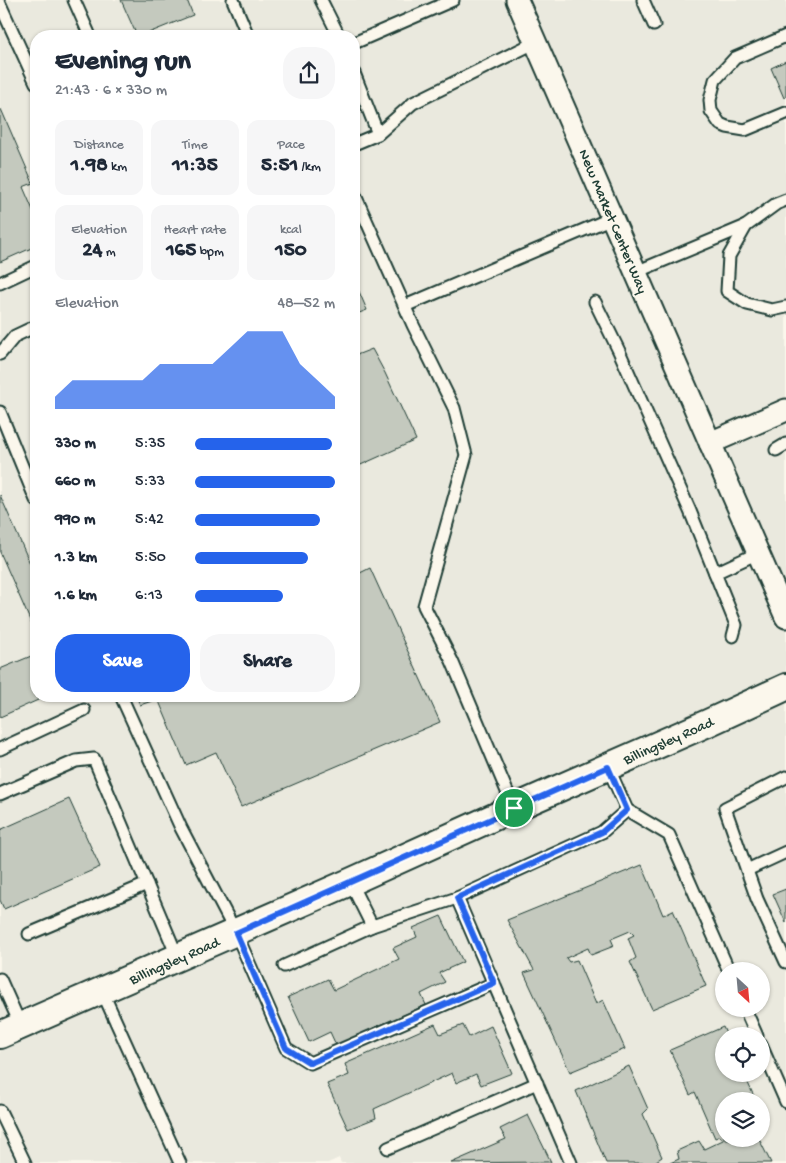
<!DOCTYPE html>
<html lang="en">
<head>
<meta charset="utf-8">
<style>
	body { margin:0; font-family:"Gochi Hand",sans-serif; background:#f6f6f7; color:#1f2937; height:100vh; display:flex; flex-direction:column; font-size:19px; white-space:nowrap }
	* { box-sizing:border-box; margin:0 }
	p { font-size:16px; color:#747a83 }
	.icon { flex:none; width:28px; height:28px; fill:none; stroke:currentColor; stroke-width:2; stroke-linecap:round; stroke-linejoin:round }
	.map { position:relative; flex:1; overflow:hidden }
	.drawer { position:absolute; left:30px; top:30px; width:330px; height:672px; display:flex; flex-direction:column; background:#fff; border-radius:20px; box-shadow:0 1px 4px #0004 }
	.drawer>* { flex:none }
	.needle { width:32px; rotate:154deg }
	.tools { position:absolute; left:715px; top:962px; display:grid; gap:10px }
	.tools a { display:grid; place-items:center; width:55px; height:55px; border-radius:50%; background:#fff; box-shadow:0 1px 4px #0004; font-size:25px }
	.pin { position:absolute; display:grid; place-items:center; width:42px; height:42px; color:#fff; margin:-21px; border:2px solid #fff; border-radius:50%; box-shadow:0 1px 5px #0007 }
	.round { display:grid; place-items:center; flex:none; width:52px; height:52px; border-radius:20px; background:#f6f6f7 }
	.summary { display:flex; align-items:center; justify-content:space-between; height:85px; padding:0 25px }
	h1 { font-size:28px; font-weight:800; line-height:38px }
	.figures { display:grid; grid-template-columns:repeat(3,1fr); gap:8px; height:85px; padding:5px 25px }
	.figures div { display:grid; align-content:center; border-radius:12px; background:#f6f6f7; text-align:center }
	.figures b { font-size:21px; font-weight:800 }
	.figures small { font-size:14px; font-weight:400 }
	.figures p { font-size:14px }
	.chart { height:140px; padding:10px 25px }
	.chart p { display:flex; justify-content:space-between }
	.chart svg { width:100%; height:90px; margin-top:5px; fill:#2563eb; opacity:.7 }
	.action { display:flex; gap:10px; margin-top:auto; padding:10px 25px }
	.action a { flex:1; height:58px; border-radius:20px; background:#2563eb; color:#fff; font-size:20px; font-weight:800; line-height:58px; text-align:center }
	.action a+a { background:#f6f6f7; color:#1f2937 }
	ul { padding:0 25px; list-style:none; font-size:16px }
	li { display:grid; grid-template-columns:80px 60px 1fr; align-items:center; height:38px }
	li i { height:12px; border-radius:6px; background:#2563eb }
	.map>svg:first-child { display:block }
	.built { fill:#eae9de; fill-rule:evenodd }
	.building { fill:#c4c9be; stroke:#1f3d34 }
	.lines { fill:none; stroke-linecap:round; stroke-linejoin:round }
	.service-casing { stroke:#1f3d34; stroke-width:15 }
	.minor-casing { stroke:#1f3d34; stroke-width:25 }
	.tertiary-casing { stroke:#1f3d34; stroke-width:30 }
	.service { stroke:#fbf7ec; stroke-width:11 }
	.minor { stroke:#fbf7ec; stroke-width:21 }
	.tertiary { stroke:#fbf7ec; stroke-width:26 }
	.route-casing { stroke:#fff; stroke-width:10 }
	.route { stroke:#2563eb; stroke-width:6 }
	.labels { text-anchor:middle; stroke-width:4; stroke-linejoin:round; paint-order:stroke }
	.street-label { font-size:15px; fill:#1f3d34; stroke:#fbf7ec }
</style>
</head>
<body>
<div class="map">
<svg width="786" height="1163" viewBox="0 0 786 1163">
	<rect width="100%" height="100%" fill="#fbf7ec"/>
	<filter id="ink" filterUnits="userSpaceOnUse"><feTurbulence type="fractalNoise" baseFrequency=".02" numOctaves="2"/><feDisplacementMap in="SourceGraphic" scale="10" xChannelSelector="R" yChannelSelector="G"/><feConvolveMatrix kernelMatrix="1 2 1 2 8 2 1 2 1" color-interpolation-filters="sRGB"/></filter>
	<g filter="url(#ink)">
		<!-- built -->
		<path class="built" d="M 0,0 L 786,0 L 786,1163 L 341,1163 L 339,1158 L 328,1163 L 0,1163 ZM 36,36 L 354,36 L 354,696 L 36,696 ZM 724,971 L 761,971 L 761,1009 L 724,1009 ZM 724,1036 L 761,1036 L 761,1074 L 724,1074 ZM 724,1101 L 761,1101 L 761,1139 L 724,1139 Z"/>
		<!-- building -->
		<g class="building">
			<path d="M 121,0 L 187,0 L 193,15 L 141,36 L 137,36 Z"/>
			<path d="M 786,61 L 786,97 L 784,98 L 771,68 Z"/>
			<path d="M 1,109 L 33,183 L 23,187 L 36,217 L 36,246 L 0,262 L 0,110 Z"/>
			<path d="M 354,280 L 367,310 L 354,315 Z"/>
			<path d="M 372,349 L 385,373 L 416,440 L 354,468 L 354,356 Z"/>
			<path d="M 0,495 L 36,577 L 36,634 L 0,552 Z"/>
			<path d="M 370,568 L 440,722 L 241,807 L 216,752 L 186,765 L 158,699 L 140,705 L 136,696 L 354,696 L 354,576 Z"/>
			<path d="M 36,654 L 36,696 L 47,696 L 0,717 L 0,669 Z"/>
			<path d="M 69,799 L 100,867 L 4,909 L 0,900 L 0,830 Z"/>
			<path d="M 642,865 L 663,915 L 673,910 L 706,986 L 652,1009 L 630,962 L 636,958 L 628,938 L 634,935 L 630,931 L 611,939 L 614,946 L 591,955 L 588,948 L 566,958 L 569,962 L 577,960 L 596,1004 L 603,1000 L 625,1049 L 570,1072 L 524,973 L 534,970 L 507,920 Z"/>
			<path d="M 786,889 L 786,923 L 773,894 Z"/>
			<path d="M 441,916 L 463,962 L 439,973 L 445,982 L 421,994 L 426,1005 L 336,1045 L 330,1032 L 309,1042 L 288,997 L 328,979 L 334,990 L 399,959 L 393,948 L 417,937 L 413,928 Z"/>
			<path d="M 435,1024 L 440,1034 L 463,1025 L 469,1037 L 491,1026 L 512,1073 L 481,1085 L 476,1074 L 456,1083 L 452,1073 L 374,1109 L 376,1118 L 348,1129 L 327,1084 L 349,1075 L 345,1064 Z"/>
			<path d="M 723,1027 L 727,1036 L 724,1036 L 724,1074 L 744,1074 L 756,1101 L 724,1101 L 724,1139 L 759,1139 L 771,1163 L 670,1163 L 679,1159 L 677,1151 L 699,1141 L 704,1149 L 723,1140 L 720,1136 L 715,1138 L 695,1092 L 690,1095 L 670,1050 Z"/>
			<path d="M 629,1066 L 648,1109 L 643,1114 L 662,1157 L 656,1161 L 657,1163 L 606,1163 L 576,1091 Z"/>
			<path d="M 528,1115 L 551,1162 L 451,1163 L 506,1139 L 500,1129 Z"/>
		</g>
		<g class="lines">
			<defs>
				<g id="service">
					<path d="M 74,0 L 90,36"/>
					<path d="M 233,0 L 248,36"/>
					<path d="M 321,0 L 339,36"/>
					<path d="M 643,0 L 654,25"/>
					<path d="M 0,4 L 36,83"/>
					<path d="M 786,36 L 735,58 L 715,80 L 710,100 L 711,111 L 720,124 L 727,127 L 745,130 L 786,113"/>
					<path d="M 354,43 L 453,0"/>
					<path d="M 354,73 L 378,134"/>
					<path d="M 354,144 L 378,134 L 413,103 L 536,42"/>
					<path d="M 354,193 L 413,325 L 454,408 L 466,455 L 424,606 L 452,661 L 514,808"/>
					<path d="M 786,200 L 776,204 L 746,226 L 729,256 L 727,291 L 747,304 L 772,310 L 786,307"/>
					<path d="M 636,272 L 746,226"/>
					<path d="M 0,283 L 36,266"/>
					<path d="M 595,302 L 619,351 L 690,511 L 715,573"/>
					<path d="M 405,306 L 612,218"/>
					<path d="M 0,354 L 15,336 L 36,326"/>
					<path d="M 0,412 L 36,500"/>
					<path d="M 776,450 L 786,444"/>
					<path d="M 733,636 L 736,625 L 715,573 L 758,553"/>
					<path d="M 121,696 L 181,828 L 236,933 L 286,1048 L 310,1063 L 494,983"/>
					<path d="M 0,749 L 84,710"/>
					<path d="M 608,767 L 627,810 L 669,835 L 729,971"/>
					<path d="M 786,777 L 725,808 L 757,899 L 786,962"/>
					<path d="M 0,794 L 76,761 L 94,759 L 178,958"/>
					<path d="M 747,870 L 786,852"/>
					<path d="M 350,882 L 372,926 L 457,898"/>
					<path d="M 29,934 L 147,884"/>
					<path d="M 284,966 L 372,926"/>
					<path d="M 0,979 L 21,1026"/>
					<path d="M 102,991 L 180,1163"/>
					<path d="M 745,1009 L 757,1036"/>
					<path d="M 761,1045 L 786,1102"/>
					<path d="M 0,1111 L 25,1163"/>
					<path d="M 388,1148 L 537,1083"/>
					<path d="M 571,1163 L 457,898 L 602,832 L 627,810"/>
				</g>
				<g id="minor">
					<path d="M 517,0 L 786,617"/>
					<path d="M 710,443 L 786,410"/>
				</g>
				<path id="tertiary" d="M 0,1035 L 350,882 L 514,808 L 710,722 L 786,687"/>
			</defs>
			<!-- service casing -->
			<use href="#service" class="service-casing"/>
			<!-- minor casing -->
			<use href="#minor" class="minor-casing"/>
			<!-- tertiary casing -->
			<use href="#tertiary" class="tertiary-casing"/>
			<!-- service -->
			<use href="#service" class="service"/>
			<!-- minor -->
			<use href="#minor" class="minor"/>
			<!-- tertiary -->
			<use href="#tertiary" class="tertiary"/>
		</g>
	</g>
	<g class="lines" filter="url(#ink)">
		<defs>
			<path id="route" d="M 608,767 L 627,810 L 602,832 L 457,898 L 494,983 L 310,1063 L 286,1048 L 236,933 Z"/>
		</defs>
		<!-- route casing -->
		<use href="#route" class="route-casing"/>
		<!-- route -->
		<use href="#route" class="route"/>
	</g>
	<g class="labels">
		<!-- street labels -->
		<g class="street-label">
			<text transform="translate(614 221) rotate(67)" y="5">New Market Center Way</text>
			<text transform="translate(668 740) rotate(-24)" y="5">Billingsley Road</text>
			<text transform="translate(174 960) rotate(-24)" y="5">Billingsley Road</text>
		</g>
	</g>
</svg>
<div class="tools">
<a><svg class="needle" viewBox="-14 -14 28 28"><path d="M0-13l5 13h-10z" fill="#e53935"/><path d="M0 13l5-13h-10z" fill="#747a83"/></svg></a>
<a><svg class="icon" aria-label="locate" viewBox="0 0 24 24"><circle cx="12" cy="12" r="6"/><path d="M12 2v4M12 18v4M2 12h4M18 12h4"/></svg></a>
<a><svg class="icon" aria-label="layers" viewBox="0 0 24 24"><path d="M12 4l9 5-9 5-9-5zM3 14l9 5 9-5"/></svg></a>
</div>
<div class="pin" style="left:514px;top:808px;background:#1e9e55"><svg class="icon" aria-label="arrive" viewBox="0 0 24 24"><path d="M6 21V4h12l-3 4 3 4H6"/></svg></div>
<section class="drawer">
<div class="summary"><div><h1>Evening run</h1><p>21:43 · 6 × 330 m</p></div><a class="round"><svg class="icon" aria-label="share" viewBox="0 0 24 24"><path d="M12 15V3M7 8l5-5 5 5M5 13v7h14v-7"/></svg></a></div>
<div class="figures">
<div><p>Distance</p><b>1.98<small> km</small></b></div>
<div><p>Time</p><b>11:35</b></div>
<div><p>Pace</p><b>5:51<small> /km</small></b></div>
</div>
<div class="figures">
<div><p>Elevation</p><b>24<small> m</small></b></div>
<div><p>Heart rate</p><b>165<small> bpm</small></b></div>
<div><p>kcal</p><b>150</b></div>
</div>
<div class="chart"><p><span>Elevation</span>48–52 m</p>
<svg viewBox="0 0 160 44" preserveAspectRatio="none"><path d="M0 44V38L10 30L20 30L30 30L40 30L50 30L60 22L70 22L80 22L90 22L100 14L110 6L120 6L130 6L140 22L150 30L160 38V44z"/></svg>
</div>
<ul>
<li><b>330 m</b>5:35<i style="width:98%"></i></li>
<li><b>660 m</b>5:33<i style="width:100%"></i></li>
<li><b>990 m</b>5:42<i style="width:89%"></i></li>
<li><b>1.3 km</b>5:50<i style="width:81%"></i></li>
<li><b>1.6 km</b>6:13<i style="width:63%"></i></li>
</ul>
<div class="action"><a>Save</a><a>Share</a></div>
</section>
</div>
</body>
</html>
